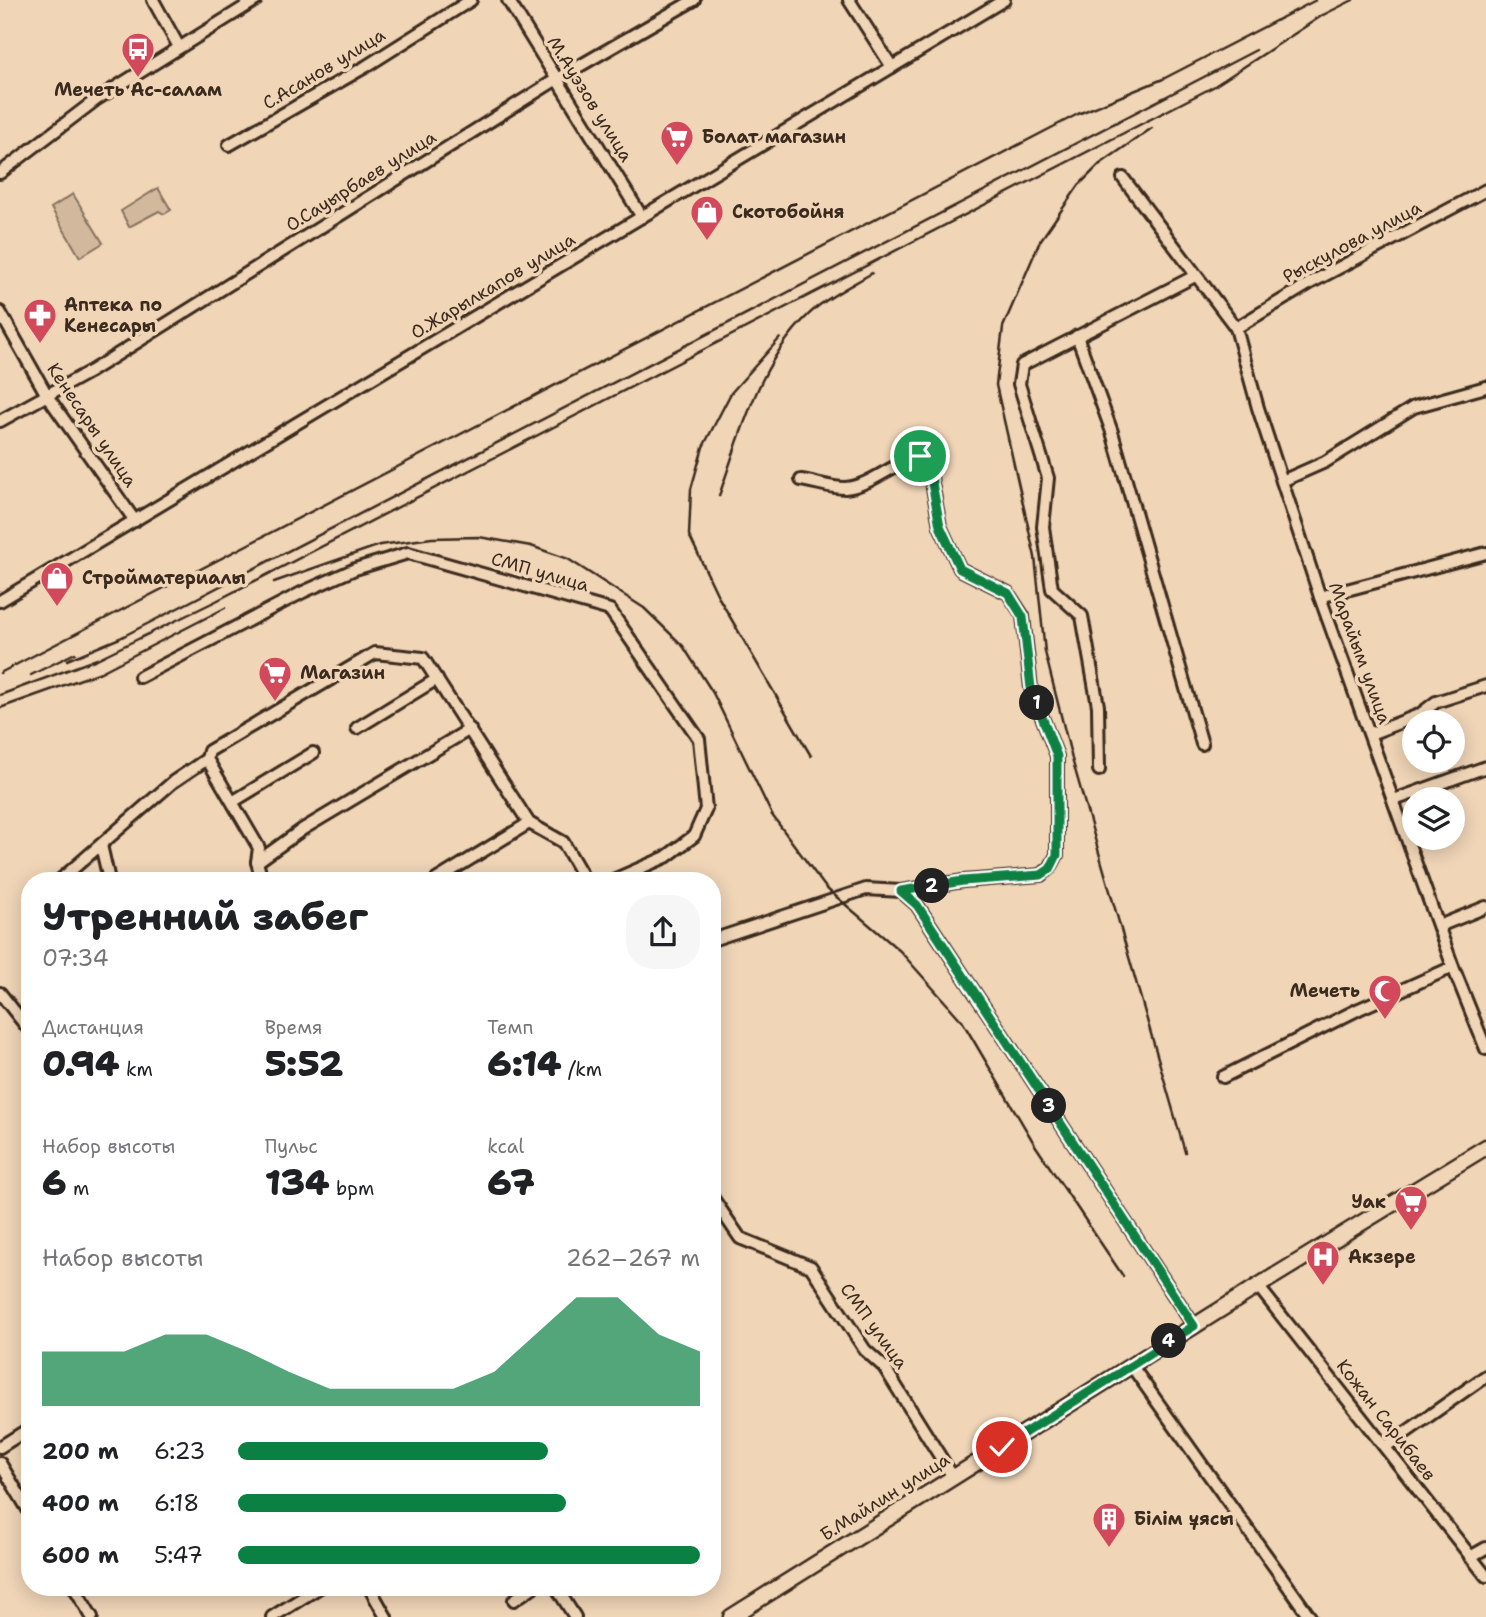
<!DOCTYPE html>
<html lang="ru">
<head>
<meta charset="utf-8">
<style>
	body { margin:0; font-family:"Shantell Sans",sans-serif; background:#f6f6f6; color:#202124; height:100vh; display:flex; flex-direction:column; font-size:26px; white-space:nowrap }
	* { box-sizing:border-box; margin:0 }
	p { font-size:23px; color:#757577 }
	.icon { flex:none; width:38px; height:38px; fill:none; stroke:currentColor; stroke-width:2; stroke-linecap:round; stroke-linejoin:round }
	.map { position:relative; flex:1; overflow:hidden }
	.panel { position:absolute; left:21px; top:872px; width:700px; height:724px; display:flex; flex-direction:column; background:#fff; border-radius:28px; box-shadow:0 4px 18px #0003 }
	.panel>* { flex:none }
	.fabs { position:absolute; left:1402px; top:710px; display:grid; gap:14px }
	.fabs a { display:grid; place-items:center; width:63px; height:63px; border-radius:50%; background:#fff; box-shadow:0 4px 18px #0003; font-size:35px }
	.pin { position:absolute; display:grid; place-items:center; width:60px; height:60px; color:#fff; margin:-30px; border:4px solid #fff; border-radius:50%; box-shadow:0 2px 7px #0007 }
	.km { position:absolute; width:35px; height:35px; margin:-18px; border-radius:50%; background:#222; color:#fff; font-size:19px; line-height:35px; text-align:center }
	.round { display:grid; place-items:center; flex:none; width:74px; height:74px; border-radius:28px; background:#f6f6f6 }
	.headline { display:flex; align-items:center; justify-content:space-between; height:119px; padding:0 21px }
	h1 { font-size:38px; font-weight:800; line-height:52px }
	.figures { display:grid; grid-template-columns:repeat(3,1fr); gap:10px; height:119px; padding:7px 21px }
	.figures div { display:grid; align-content:center }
	.figures b { font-size:35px; font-weight:800 }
	.figures small { font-size:19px; font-weight:400 }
	.figures p { font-size:19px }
	.chart { height:196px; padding:14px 21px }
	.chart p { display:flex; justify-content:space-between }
	.chart svg { width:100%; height:126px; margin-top:7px; fill:#0b8043; opacity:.7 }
	ul { padding:0 21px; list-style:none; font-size:23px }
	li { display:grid; grid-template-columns:112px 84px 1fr; align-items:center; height:52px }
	li i { height:18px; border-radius:9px; background:#0b8043 }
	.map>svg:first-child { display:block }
	.green { fill:#d2b99e; stroke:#86725e; stroke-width:2 }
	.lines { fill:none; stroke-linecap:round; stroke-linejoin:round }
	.minor-casing { stroke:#3b2a1e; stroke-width:16 }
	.tertiary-casing { stroke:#3b2a1e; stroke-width:19 }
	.minor { stroke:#f0d5b7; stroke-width:10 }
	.tertiary { stroke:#f0d5b7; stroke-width:14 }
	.rail { stroke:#3b2a1e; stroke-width:2.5 }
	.route-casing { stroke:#fff; stroke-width:14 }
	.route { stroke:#0b8043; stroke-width:9 }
	.labels { text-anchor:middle; stroke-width:7; stroke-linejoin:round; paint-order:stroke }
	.street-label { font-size:18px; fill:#3b2a1e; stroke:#f0d5b7 }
	.poi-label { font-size:18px; font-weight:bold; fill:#3b2a1e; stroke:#f0d5b7; text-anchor:start }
</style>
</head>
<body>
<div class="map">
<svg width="1486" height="1617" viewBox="0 0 1486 1617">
	<rect width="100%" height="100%" fill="#f0d5b7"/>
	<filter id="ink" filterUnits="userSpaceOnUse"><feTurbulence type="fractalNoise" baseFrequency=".0143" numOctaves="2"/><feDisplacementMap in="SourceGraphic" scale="14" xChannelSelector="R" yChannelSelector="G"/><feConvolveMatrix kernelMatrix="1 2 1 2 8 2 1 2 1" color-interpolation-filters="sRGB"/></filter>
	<g filter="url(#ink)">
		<!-- green -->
		<g class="green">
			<path d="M 158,188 L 171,210 L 164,214 L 159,211 L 129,227 L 121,211 Z"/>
			<path d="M 73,194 L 103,243 L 80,257 L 51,208 Z"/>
		</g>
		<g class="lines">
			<defs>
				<g id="minor">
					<path d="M 153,0 L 179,47"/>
					<path d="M 508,0 L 642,217"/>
					<path d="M 849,0 L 892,67"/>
					<path d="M 229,145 L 365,67 L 471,0"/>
					<path d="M 0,173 L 97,99 L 256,0"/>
					<path d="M 1123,178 L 1236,328 L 1258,408 L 1320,597 L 1453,967 L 1486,1049"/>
					<path d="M 0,312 L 48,397 L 135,521"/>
					<path d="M 1236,328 L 1312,282 L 1486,190"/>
					<path d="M 1077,336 L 1112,432 L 1202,744"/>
					<path d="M 0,421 L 91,371 L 557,79 L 694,0"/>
					<path d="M 801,480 C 815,482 831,488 845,488 C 871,486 894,462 920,456 L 928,461 L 940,526 L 960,569 L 1008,593 L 1023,616 L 1031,688 L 1057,756 L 1057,855 L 1050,868 L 1041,875 L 963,881 L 901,891"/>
					<path d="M 1282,481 L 1325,462 L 1414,407 L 1486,387"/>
					<path d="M 1320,597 L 1486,553"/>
					<path d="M 0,601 L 1004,0"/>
					<path d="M 140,677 L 303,592 L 355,569 L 408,553 L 610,610 L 699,739 L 706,809 L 694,836 L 666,857 L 613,880"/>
					<path d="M 357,728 L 437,679"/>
					<path d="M 1370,734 L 1419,715 L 1436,702 L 1486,686"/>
					<path d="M 1099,770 L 1098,706 L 1082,616 L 1052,589 L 1043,527 L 1048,478 L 1019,384 L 1022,365 L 1195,276"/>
					<path d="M 1394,800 L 1486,767"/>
					<path d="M 234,801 L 313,753"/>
					<path d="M 101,845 L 109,880"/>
					<path d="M 257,862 L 303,829 L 470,729"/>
					<path d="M 60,880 L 173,782 L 207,759"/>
					<path d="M 262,880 L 257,862 L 259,848 L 207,759 L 209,751 L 375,653 L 423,658 L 529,823 L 563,842 L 585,880"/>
					<path d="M 436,880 L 529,823"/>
					<path d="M 1439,926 L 1486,907"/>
					<path d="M 712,940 L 866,889 L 901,891 L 917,905 L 1194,1326"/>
					<path d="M 0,993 L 30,1031"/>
					<path d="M 1223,1077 L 1359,1009 L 1453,967"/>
					<path d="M 712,1197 L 740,1238 L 811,1267 L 865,1350 L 884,1367 L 953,1477"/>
					<path d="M 1258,1286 L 1486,1576"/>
					<path d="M 1131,1365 L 1310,1617"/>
					<path d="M 0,1447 L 30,1428"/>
					<path d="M 1385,1447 L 1486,1376"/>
					<path d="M 0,1463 L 30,1513"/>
					<path d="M 1470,1557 L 1486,1548"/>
					<path d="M 74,1587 L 92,1617"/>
					<path d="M 369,1587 L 386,1617"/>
					<path d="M 556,1587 L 575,1617"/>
					<path d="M 514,1600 L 533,1587"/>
					<path d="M 272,1617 L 320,1587"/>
				</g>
				<path id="tertiary" d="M 731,1617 L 1258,1286 L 1486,1147"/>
			</defs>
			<!-- minor casing -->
			<use href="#minor" class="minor-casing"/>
			<!-- tertiary casing -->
			<use href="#tertiary" class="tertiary-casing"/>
			<!-- minor -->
			<use href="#minor" class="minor"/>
			<!-- tertiary -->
			<use href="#tertiary" class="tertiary"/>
			<!-- rail -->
			<g class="rail">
				<path d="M 1315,19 L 1353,0"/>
				<path d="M 1152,128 L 1100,164 L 1079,185 L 1040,241 L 1003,327 L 996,385 L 1035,557 L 1045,652 L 1072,759 L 1185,1152"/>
				<path d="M 780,338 L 731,393 L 703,447 L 691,489 L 689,535 L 719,598 L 811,756"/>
				<path d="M 719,496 C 742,430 761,354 817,307 C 834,294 854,284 872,273"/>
				<path d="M 274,582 L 380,545 L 432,538 L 479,537 L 531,546 L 568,559 L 644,608 L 683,646 L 713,693 L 772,815 L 826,888 L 900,951 L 962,1021 L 1035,1145 L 1123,1276"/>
				<path d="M 67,660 L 120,638 L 1256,50"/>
				<path d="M 0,673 L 1078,114 L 1163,79 L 1316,0"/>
				<path d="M 31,675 L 75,653"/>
				<path d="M 0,695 L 97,659 L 216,601 L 1213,87 L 1323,15"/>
				<path d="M 0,708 L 101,672 L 225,608"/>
			</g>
		</g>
	</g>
	<g class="lines" filter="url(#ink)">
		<defs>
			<path id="route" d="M 920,456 L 928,461 L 940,526 L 960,569 L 1008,593 L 1023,617 L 1031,688 L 1057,756 L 1057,855 L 1050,869 L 1041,875 L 963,881 L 901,891 L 917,905 L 1194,1326 L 1002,1447"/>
		</defs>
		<!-- route casing -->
		<use href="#route" class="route-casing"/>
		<!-- route -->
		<use href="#route" class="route"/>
	</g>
	<!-- icons -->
	<defs>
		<symbol id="bus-pin" viewBox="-11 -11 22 30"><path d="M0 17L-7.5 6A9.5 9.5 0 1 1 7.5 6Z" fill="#d1495b" stroke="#f0d5b7"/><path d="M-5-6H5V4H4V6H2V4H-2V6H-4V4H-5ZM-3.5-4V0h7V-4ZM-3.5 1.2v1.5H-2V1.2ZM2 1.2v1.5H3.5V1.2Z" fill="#fff"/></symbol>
		<symbol id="supermarket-pin" viewBox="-11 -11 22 30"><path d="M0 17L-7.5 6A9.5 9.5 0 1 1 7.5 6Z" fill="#d1495b" stroke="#f0d5b7"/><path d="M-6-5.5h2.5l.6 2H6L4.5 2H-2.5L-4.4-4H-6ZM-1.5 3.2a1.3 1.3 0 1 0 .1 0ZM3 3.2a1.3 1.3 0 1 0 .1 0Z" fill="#fff"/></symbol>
		<symbol id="shop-pin" viewBox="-11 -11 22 30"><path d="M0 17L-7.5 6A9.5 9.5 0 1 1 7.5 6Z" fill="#d1495b" stroke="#f0d5b7"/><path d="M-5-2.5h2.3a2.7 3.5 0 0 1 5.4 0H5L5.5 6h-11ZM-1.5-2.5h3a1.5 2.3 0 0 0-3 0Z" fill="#fff"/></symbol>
		<symbol id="pharmacy-pin" viewBox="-11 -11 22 30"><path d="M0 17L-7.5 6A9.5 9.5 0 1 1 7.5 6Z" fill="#d1495b" stroke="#f0d5b7"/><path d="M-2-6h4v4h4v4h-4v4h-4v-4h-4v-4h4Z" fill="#fff"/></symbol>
		<symbol id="mosque-pin" viewBox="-11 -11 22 30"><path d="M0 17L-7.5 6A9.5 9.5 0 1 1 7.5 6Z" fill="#d1495b" stroke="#f0d5b7"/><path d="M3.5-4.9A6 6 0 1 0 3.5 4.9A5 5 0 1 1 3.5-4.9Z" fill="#fff"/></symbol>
		<symbol id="hospital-pin" viewBox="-11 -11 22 30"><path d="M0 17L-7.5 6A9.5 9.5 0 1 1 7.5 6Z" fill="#d1495b" stroke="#f0d5b7"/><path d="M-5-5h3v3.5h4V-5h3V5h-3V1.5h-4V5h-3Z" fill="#fff"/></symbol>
		<symbol id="building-pin" viewBox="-11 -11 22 30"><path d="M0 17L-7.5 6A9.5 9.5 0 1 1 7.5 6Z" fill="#d1495b" stroke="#f0d5b7"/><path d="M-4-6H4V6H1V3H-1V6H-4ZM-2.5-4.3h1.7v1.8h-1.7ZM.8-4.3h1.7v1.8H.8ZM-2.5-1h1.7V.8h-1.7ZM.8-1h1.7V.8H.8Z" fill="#fff"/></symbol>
	</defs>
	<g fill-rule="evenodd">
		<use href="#bus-pin" x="119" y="30" width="38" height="52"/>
		<use href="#supermarket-pin" x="658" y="118" width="38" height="52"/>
		<use href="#shop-pin" x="688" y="193" width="38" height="52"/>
		<use href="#pharmacy-pin" x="21" y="296" width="38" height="52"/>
		<use href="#shop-pin" x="38" y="559" width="38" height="52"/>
		<use href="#supermarket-pin" x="256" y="654" width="38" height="52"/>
		<use href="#mosque-pin" x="1366" y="972" width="38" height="52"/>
		<use href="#supermarket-pin" x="1392" y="1183" width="38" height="52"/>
		<use href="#hospital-pin" x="1304" y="1238" width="38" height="52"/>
		<use href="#building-pin" x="1090" y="1500" width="38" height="52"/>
	</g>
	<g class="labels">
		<!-- street labels -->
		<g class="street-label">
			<text transform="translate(324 69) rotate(-31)" y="6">С.Асанов улица</text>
			<text transform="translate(590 99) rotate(58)" y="6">М.Ауэзов улица</text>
			<text transform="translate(361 181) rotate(-32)" y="6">О.Сауырбаев улица</text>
			<text transform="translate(1352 242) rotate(-28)" y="6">Рыскулова улица</text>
			<text transform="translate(493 286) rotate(-31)" y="6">О.Жарылкапов улица</text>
			<text transform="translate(92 425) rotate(56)" y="6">Кенесары улица</text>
			<text transform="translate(540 572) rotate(16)" y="6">СМП улица</text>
			<text transform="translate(1360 653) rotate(70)" y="6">Марайым улица</text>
			<text transform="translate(874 1326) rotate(54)" y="6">СМП улица</text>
			<text transform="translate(1386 1420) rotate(52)" y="6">Кожан Сарибаев</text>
			<text transform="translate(885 1497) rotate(-32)" y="6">Б.Майлин улица</text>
		</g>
		<!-- poi labels -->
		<g class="poi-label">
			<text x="138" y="96" text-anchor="middle">Мечеть Ас-салам</text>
			<text x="702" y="143">Болат магазин</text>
			<text x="732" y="218">Скотобойня</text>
			<text x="64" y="311">Аптека по<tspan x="64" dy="21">Кенесары</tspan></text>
			<text x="82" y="584">Стройматериалы</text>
			<text x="300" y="679">Магазин</text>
			<text x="1360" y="997" text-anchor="end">Мечеть</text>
			<text x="1386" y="1208" text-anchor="end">Уак</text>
			<text x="1348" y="1263">Акзере</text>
			<text x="1134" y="1525">Білім ұясы</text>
		</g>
	</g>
</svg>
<div class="fabs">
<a><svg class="icon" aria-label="locate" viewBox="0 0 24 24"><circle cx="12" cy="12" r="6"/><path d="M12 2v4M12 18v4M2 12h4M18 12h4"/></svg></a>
<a><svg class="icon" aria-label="layers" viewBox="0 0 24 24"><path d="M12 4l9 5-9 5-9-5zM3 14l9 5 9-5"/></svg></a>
</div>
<div class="pin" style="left:920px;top:456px;background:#1e9e55"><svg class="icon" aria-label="arrive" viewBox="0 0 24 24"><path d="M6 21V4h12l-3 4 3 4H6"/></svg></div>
<div class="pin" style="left:1002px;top:1447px;background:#d93025"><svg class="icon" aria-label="check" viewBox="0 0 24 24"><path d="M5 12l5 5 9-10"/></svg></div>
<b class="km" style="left:1037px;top:703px">1</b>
<b class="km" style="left:932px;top:886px">2</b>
<b class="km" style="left:1049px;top:1106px">3</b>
<b class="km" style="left:1169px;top:1341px">4</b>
<section class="panel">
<div class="headline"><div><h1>Утренний забег</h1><p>07:34</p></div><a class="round"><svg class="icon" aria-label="share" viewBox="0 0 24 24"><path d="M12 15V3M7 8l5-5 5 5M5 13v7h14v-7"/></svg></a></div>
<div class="figures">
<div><p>Дистанция</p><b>0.94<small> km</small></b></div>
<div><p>Время</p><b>5:52</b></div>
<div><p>Темп</p><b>6:14<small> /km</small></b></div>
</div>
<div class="figures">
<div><p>Набор высоты</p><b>6<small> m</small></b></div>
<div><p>Пульс</p><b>134<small> bpm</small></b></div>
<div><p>kcal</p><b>67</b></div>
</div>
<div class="chart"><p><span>Набор высоты</span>262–267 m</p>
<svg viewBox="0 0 160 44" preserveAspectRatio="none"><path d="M0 44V25L10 25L20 25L30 19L40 19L50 25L60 32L70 38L80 38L90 38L100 38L110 32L120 19L130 6L140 6L150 19L160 25V44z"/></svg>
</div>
<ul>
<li><b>200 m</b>6:23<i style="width:67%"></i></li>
<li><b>400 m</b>6:18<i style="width:71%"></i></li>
<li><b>600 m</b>5:47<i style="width:100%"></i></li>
</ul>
</section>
</div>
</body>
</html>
